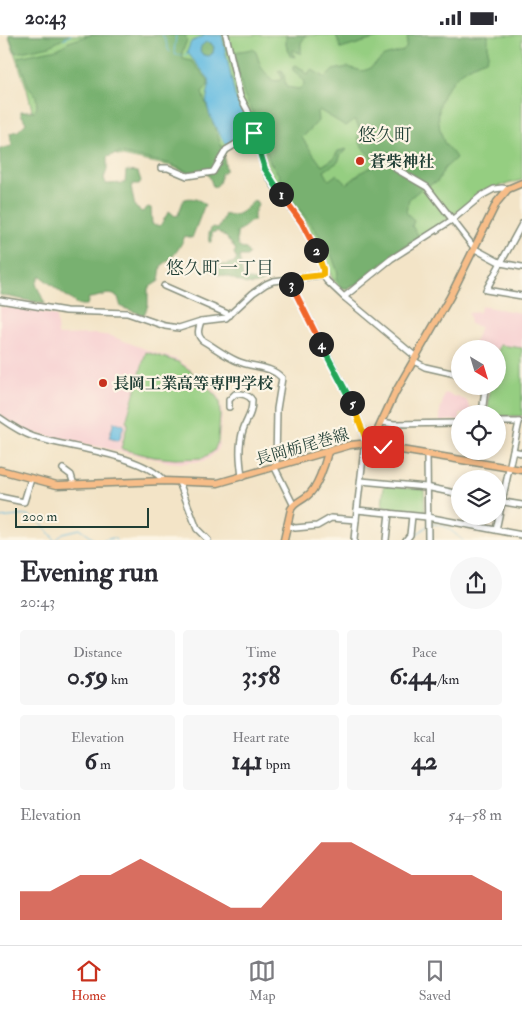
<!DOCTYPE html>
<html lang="en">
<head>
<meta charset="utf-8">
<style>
	body { margin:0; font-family:"IM FELL Double Pica","Noto Serif JP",serif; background:#f7f7f7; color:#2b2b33; height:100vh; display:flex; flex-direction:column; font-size:19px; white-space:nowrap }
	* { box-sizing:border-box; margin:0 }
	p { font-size:16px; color:#7c7c81 }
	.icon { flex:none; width:28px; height:28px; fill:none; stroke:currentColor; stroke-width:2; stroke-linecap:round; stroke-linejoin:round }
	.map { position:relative; height:505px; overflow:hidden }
	.panel { display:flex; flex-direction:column; background:#fff; flex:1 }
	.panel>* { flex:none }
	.needle { width:32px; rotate:142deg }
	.tools { position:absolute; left:451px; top:305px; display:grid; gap:10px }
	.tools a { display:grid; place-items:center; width:55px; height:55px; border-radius:50%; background:#fff; box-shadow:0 2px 8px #0003; font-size:25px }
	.scale { position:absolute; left:15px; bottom:12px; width:134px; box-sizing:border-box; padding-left:5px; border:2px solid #1f3d34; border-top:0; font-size:14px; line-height:18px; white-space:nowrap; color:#1f3d34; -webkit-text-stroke:4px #fcf5e5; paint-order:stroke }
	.pin { position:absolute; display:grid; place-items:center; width:42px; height:42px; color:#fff; margin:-21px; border-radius:10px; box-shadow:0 2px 8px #0006 }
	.km { position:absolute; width:25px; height:25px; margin:-12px; border-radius:50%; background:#222; color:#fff; font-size:14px; line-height:25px; text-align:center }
	.round { display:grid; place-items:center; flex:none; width:52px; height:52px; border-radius:26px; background:#f7f7f7 }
	.overview { display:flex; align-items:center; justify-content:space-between; height:85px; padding:0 20px }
	h1 { font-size:28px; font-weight:800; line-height:38px }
	.metrics { display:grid; grid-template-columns:repeat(3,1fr); gap:8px; height:85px; padding:5px 20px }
	.metrics div { display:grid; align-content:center; border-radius:5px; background:#f7f7f7; text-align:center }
	.metrics b { font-size:25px; font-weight:800 }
	.metrics small { font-size:14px; font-weight:400 }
	.metrics p { font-size:14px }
	.chart { height:140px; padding:10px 20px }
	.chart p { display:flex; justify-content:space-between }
	.chart svg { width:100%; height:90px; margin-top:5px; fill:#c8321e; opacity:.7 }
	.status { display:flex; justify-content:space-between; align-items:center; height:35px; padding:0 25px; background:#fff; direction:ltr }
	.status svg { height:14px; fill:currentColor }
	.menu { display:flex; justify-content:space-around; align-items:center; height:70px; border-top:1px solid #e1e1e2; background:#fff; font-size:14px; color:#7c7c81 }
	.menu a { display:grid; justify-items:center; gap:2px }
	.menu .current { color:#c8321e }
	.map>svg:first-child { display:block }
	.built { fill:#f7cfd1 }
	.green { fill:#95ce81; stroke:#5a865a }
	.forest { fill:#78b16f; stroke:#4c7752; fill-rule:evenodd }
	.water { fill:#64bbe1; stroke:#427c8a; fill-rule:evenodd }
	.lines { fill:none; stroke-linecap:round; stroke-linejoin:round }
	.stream { stroke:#64bbe1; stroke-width:1 }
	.minor-casing { stroke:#89907e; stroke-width:8 }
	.major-casing { stroke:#89907e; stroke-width:9 }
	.minor { stroke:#fff; stroke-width:5 }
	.major { stroke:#f7bd88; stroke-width:6 }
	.split-1-casing { stroke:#fff; stroke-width:10 }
	.split-2-casing { stroke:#fff; stroke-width:10 }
	.split-3-casing { stroke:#fff; stroke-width:10 }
	.split-4-casing { stroke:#fff; stroke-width:10 }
	.split-5-casing { stroke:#fff; stroke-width:10 }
	.split-6-casing { stroke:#fff; stroke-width:10 }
	.split-1 { stroke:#22a559; stroke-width:6 }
	.split-2 { stroke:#f0652b; stroke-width:6 }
	.split-3 { stroke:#f5b400; stroke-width:6 }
	.split-4 { stroke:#f0652b; stroke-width:6 }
	.split-5 { stroke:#22a559; stroke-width:6 }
	.split-6 { stroke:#f5b400; stroke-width:6 }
	.poi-dot { fill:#c8321e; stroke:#fcf5e5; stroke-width:2 }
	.labels { text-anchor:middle; stroke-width:4.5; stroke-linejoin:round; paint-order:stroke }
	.poi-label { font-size:16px; font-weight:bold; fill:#1f3d34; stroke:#fcf5e5; text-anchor:start }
	.street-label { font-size:16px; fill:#1f3d34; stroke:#fcf5e5 }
	.neighbourhood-label { font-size:18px; fill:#1f3d34; stroke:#fcf5e5 }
</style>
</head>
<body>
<div class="status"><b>20:43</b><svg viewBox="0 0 49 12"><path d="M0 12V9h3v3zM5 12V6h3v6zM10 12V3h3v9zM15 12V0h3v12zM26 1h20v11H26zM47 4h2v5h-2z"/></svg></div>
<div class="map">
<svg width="522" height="505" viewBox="0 0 522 505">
	<rect width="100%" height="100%" fill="#fcf5e5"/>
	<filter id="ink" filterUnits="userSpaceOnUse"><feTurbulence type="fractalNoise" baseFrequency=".02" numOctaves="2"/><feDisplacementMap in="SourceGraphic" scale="10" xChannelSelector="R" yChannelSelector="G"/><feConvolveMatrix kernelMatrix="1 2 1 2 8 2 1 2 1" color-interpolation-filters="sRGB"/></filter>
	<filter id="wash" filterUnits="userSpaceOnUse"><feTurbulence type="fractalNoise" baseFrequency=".0096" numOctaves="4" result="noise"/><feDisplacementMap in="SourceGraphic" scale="20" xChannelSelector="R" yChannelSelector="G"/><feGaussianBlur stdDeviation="1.12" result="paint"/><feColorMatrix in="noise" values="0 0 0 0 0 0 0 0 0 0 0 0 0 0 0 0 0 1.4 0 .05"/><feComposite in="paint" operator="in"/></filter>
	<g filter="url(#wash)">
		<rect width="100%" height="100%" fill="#f3e4c7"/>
		<!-- built -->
		<g class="built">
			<path d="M 481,271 L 522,278 L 522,384 L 498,384 L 498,379 L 485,379 L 488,351 L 498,351 L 498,314 L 472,314 L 480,292 L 470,289 L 468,278 L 480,277 Z"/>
			<path d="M 0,272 L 30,274 L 56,281 L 58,300 L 96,299 L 111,301 L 158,319 L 176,324 L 188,332 L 218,360 L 220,365 L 222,379 L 218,415 L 208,424 L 204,426 L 183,428 L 169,427 L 30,397 L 0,381 Z"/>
			<path d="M 445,358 L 466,365 L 474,379 L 460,379 L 460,385 L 440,386 L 440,376 Z"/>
		</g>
		<!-- green -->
		<g class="green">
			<path d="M 8,0 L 522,0 L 522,145 L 493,153 L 483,158 L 357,250 L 346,255 L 340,253 L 333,245 L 322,219 L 306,187 L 273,141 L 268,130 L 257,95 L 229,111 L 213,135 L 188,139 L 171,131 L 103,117 L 40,108 L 27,54 Z"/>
			<path d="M 500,310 L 522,313 L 522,381 L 498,381 L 498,379 L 492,379 L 488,374 L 490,351 L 498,351 L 498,318 Z"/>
			<path d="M 146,317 L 178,327 L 191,336 L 216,361 L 219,366 L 220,380 L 218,406 L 214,416 L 203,423 L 175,424 L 154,422 L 121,414 L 128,388 L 126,387 Z"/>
			<path d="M 384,450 L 424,454 L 425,477 L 423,479 L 382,472 Z"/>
		</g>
		<!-- forest -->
		<g class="forest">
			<path d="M 9,0 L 70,0 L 50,11 L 16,18 Z"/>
			<path d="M 90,0 L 185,0 L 187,5 L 182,18 L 183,24 L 192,26 L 208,45 L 208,51 L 202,58 L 223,115 L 226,135 L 221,139 C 220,145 220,151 213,152 L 210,143 L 205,135 L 188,137 L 171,129 L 119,118 L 107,122 L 107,135 L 104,143 L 106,149 L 125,148 L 126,136 L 138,137 L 141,146 L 139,149 L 133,149 L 131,152 L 135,172 L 142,177 L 148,172 L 151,173 L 152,189 L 160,191 L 169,176 L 175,181 L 178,180 L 184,164 C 192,162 198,164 205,169 L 192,203 L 185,201 C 179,215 173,223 161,231 L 159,246 L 148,253 L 148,270 L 144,280 L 121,272 L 118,262 C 107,255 100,263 89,263 L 87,270 L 78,270 L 40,241 L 36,249 L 45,269 L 0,260 L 0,114 L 12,111 L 10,98 L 18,96 L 26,88 L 21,79 L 21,76 L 35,76 L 37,72 L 36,61 L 29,53 L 18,22 L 57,14 L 69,7 Z"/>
			<path d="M 286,0 L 306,0 L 301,8 L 301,19 L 293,15 L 292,17 L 295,22 L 290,21 L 286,10 Z"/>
			<path d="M 336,0 L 387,0 L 341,14 Z"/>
			<path d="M 408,0 L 488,0 L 488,21 L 486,25 C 449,37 428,69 444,107 C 447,113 453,117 456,123 L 444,134 L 438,146 L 422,153 L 409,164 L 406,177 L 414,186 L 412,191 L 419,201 L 418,203 L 402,213 L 356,249 L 347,253 L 341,252 L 336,244 L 338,238 L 329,213 L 282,152 L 279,140 L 270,127 L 254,79 L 243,58 L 234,17 L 253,14 L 256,17 L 261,32 L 272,46 L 281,45 L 282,42 L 278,36 L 282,35 L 284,40 L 286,52 L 299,54 L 304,50 L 304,47 L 293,35 L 293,32 L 296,30 L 303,35 L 306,40 L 309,39 L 311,34 L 325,43 L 333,35 L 348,32 L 362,36 L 369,34 L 384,21 L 403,16 L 406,13 ZM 319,75 L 346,91 L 354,85 L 356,86 L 360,94 C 354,109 369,118 377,130 L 363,136 L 347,149 L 337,139 L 329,145 L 324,136 L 338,127 L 341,119 L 347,115 L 346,114 L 338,116 L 334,123 L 322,131 L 302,103 L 318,86 L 317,77 Z"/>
			<circle cx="207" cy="14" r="7"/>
			<path d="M 254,166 L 257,167 L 258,170 L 254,178 L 254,186 L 250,187 L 237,198 L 237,208 L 240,213 L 246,214 L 249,219 L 247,221 L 239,221 L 243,242 L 254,246 L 265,241 L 267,243 C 256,255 243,248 231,243 C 224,239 215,241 209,234 C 217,225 216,229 225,230 L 235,227 L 237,224 L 234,218 L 236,215 L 226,202 L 217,196 L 212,198 L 212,207 L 209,207 L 209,198 L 212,192 L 219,193 L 225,179 C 237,184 245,174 254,166 Z"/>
		</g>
		<!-- water -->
		<g class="water">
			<path d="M 206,0 L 222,0 L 235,61 L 246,82 L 248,91 L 247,93 L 241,85 L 239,84 L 238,88 L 241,101 L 226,110 C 219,98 209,83 207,69 C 205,61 211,53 209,44 L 187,17 L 191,7 ZM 206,7 L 211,8 L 214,12 L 213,18 L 209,21 L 203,20 L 200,16 L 201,11 Z"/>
			<path d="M 114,387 L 124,390 L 119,406 L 109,403 Z"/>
		</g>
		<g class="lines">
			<!-- stream -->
			<g class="stream">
				<path d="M 162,0 C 167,5 167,15 170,17"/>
				<path d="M 176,0 L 174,18 L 176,20 L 182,20"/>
				<path d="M 63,4 L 71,0"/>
				<path d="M 185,20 L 188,18"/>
				<path d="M 0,483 L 28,480 L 43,490 L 54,505"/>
				<path d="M 430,489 C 444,488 452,496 462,505"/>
				<path d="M 55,505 L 62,498 L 79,494 L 94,505"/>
				<path d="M 104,505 L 113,503 L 116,505"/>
				<path d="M 410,505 L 427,491"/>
			</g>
		</g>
	</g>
	<g filter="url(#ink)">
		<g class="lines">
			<defs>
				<g id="minor">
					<path d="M 226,0 L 240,61 L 248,76 L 265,134 L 273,149 L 302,188 L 313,208 L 321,227 L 323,240 L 327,246 L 344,262 L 416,322"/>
					<path d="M 161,133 L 168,133 L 187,141 L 213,137 L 226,115 L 253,99"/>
					<path d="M 396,134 L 427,152 L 475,214 L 501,228 L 522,232"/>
					<path d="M 522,189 L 486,255 L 522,261"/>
					<path d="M 288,244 L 344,352 L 356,377 L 365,402 L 370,408 L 364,414 L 357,475 L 427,482 L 522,500"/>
					<path d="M 164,251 L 230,280"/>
					<path d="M 344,262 L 391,224 L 452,185 L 481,161 L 494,154 L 502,153 L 508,154"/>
					<path d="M 0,265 L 66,276 L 127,278 L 165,291 L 179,293 L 201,286 L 226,283 L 253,258 L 266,249 L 273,246 L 323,240"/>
					<path d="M 201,286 C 199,293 196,299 202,305 C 214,312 225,321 237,326 C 253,333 270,330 282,343 L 277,374 L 276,429 L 275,433 L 293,469"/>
					<path d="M 414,326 L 425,332 L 460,340"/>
					<path d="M 481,351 L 485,354 L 482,379"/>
					<path d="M 229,372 L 229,365 L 235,359 C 241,358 249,360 252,365 C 252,380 247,383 243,395 C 238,411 240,426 242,442"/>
					<path d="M 0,383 C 10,390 22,398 34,402 C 68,413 142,419 164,446"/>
					<path d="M 382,387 L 394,389 L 460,388"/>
					<path d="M 498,387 L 519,387"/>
					<path d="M 513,416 L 522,418"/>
					<path d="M 427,419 L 428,505"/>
					<path d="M 63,434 L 71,440 L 74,450"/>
					<path d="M 361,446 L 426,452 L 460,459"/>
					<path d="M 179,447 L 197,494 L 208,505"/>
					<path d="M 0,462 L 24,467 L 31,444"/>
					<path d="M 498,466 L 522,470"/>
					<path d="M 287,490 L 295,493 L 317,491 L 331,483 L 356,485 L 357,475"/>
					<path d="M 496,495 L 519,387"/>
					<path d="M 354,505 L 356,485"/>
					<path d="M 386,505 L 389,478"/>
					<path d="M 406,505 L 410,500 L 412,481"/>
				</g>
				<g id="major">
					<path d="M 370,408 L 383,412 L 522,435"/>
					<path d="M 0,435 L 57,450 L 164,446 L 218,448 L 350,410 L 370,408 L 375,401 L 395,358 L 450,262 L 497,167 L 508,154 L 522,148"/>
					<path d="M 284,505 L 291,474 C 295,467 301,466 307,461 C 317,454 325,429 328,417"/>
				</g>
			</defs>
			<!-- minor casing -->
			<use href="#minor" class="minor-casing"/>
			<!-- major casing -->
			<use href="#major" class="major-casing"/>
			<!-- minor -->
			<use href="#minor" class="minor"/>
			<!-- major -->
			<use href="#major" class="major"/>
		</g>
	</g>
	<g class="lines" filter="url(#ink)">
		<defs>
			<path id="split-1" d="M 254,98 L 265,134 L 281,159"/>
			<path id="split-2" d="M 281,159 L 302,188 L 316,215"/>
			<path id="split-3" d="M 291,249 L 288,244 L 323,240 L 323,234 L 316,215"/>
			<path id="split-4" d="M 291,249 L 321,309"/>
			<path id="split-5" d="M 321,309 L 352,368"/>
			<path id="split-6" d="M 352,368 L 365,402 L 370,408 L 383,412"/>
		</defs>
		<!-- split-1 casing -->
		<use href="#split-1" class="split-1-casing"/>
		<!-- split-2 casing -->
		<use href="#split-2" class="split-2-casing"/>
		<!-- split-3 casing -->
		<use href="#split-3" class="split-3-casing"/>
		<!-- split-4 casing -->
		<use href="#split-4" class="split-4-casing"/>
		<!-- split-5 casing -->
		<use href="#split-5" class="split-5-casing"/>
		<!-- split-6 casing -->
		<use href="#split-6" class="split-6-casing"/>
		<!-- split-1 -->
		<use href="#split-1" class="split-1"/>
		<!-- split-2 -->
		<use href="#split-2" class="split-2"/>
		<!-- split-3 -->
		<use href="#split-3" class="split-3"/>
		<!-- split-4 -->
		<use href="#split-4" class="split-4"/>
		<!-- split-5 -->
		<use href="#split-5" class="split-5"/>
		<!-- split-6 -->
		<use href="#split-6" class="split-6"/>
	</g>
	<!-- markers -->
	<g class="poi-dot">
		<circle cx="360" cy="126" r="5"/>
		<circle cx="103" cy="348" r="5"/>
	</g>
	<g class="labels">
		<!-- poi labels -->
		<g class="poi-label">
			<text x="370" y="132">蒼柴神社</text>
			<text x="113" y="354">長岡工業高等専門学校</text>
		</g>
		<!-- street labels -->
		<g class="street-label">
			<text transform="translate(302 411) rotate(-16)" y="6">長岡栃尾巻線</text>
		</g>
		<!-- neighbourhood labels -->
		<g class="neighbourhood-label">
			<text x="385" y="106">悠久町</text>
			<text x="220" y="239">悠久町一丁目</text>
		</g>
	</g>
</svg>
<div class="tools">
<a><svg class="needle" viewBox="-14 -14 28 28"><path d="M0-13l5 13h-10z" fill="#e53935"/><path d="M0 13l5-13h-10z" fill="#7c7c81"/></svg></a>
<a><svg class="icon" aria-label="locate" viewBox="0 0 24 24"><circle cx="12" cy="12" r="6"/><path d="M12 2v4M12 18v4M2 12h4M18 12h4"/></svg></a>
<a><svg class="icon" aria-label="layers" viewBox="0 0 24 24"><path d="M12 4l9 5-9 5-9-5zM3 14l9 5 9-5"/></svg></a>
</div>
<div class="scale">200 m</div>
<div class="pin" style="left:254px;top:98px;background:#1e9e55"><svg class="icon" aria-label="arrive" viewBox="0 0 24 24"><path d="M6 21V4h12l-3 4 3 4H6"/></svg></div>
<div class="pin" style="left:383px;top:412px;background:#d93025"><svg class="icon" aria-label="check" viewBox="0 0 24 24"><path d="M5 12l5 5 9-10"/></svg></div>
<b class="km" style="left:281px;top:159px">1</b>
<b class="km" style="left:316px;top:215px">2</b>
<b class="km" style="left:291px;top:249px">3</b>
<b class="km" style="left:321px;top:309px">4</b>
<b class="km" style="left:352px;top:368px">5</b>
</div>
<section class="panel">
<div class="overview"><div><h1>Evening run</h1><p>20:43</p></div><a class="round"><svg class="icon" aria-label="share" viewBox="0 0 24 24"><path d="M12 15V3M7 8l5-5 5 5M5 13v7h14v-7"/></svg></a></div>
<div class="metrics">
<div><p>Distance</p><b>0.59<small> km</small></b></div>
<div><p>Time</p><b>3:58</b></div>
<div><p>Pace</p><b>6:44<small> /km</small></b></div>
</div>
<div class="metrics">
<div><p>Elevation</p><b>6<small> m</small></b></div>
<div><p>Heart rate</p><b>141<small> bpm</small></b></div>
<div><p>kcal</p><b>42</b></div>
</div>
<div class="chart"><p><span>Elevation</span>54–58 m</p>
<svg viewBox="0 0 160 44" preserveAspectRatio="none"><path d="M0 44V30L10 30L20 22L30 22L40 14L50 22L60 30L70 38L80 38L90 22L100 6L110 6L120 14L130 22L140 22L150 22L160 30V44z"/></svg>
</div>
</section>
<nav class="menu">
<a class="current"><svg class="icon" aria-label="home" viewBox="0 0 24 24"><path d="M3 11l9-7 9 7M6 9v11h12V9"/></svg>Home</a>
<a><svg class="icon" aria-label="map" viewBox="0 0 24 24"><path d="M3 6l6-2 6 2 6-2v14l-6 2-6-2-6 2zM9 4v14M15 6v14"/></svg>Map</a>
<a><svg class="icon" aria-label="saved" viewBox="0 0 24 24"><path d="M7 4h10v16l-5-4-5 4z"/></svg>Saved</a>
</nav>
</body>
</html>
